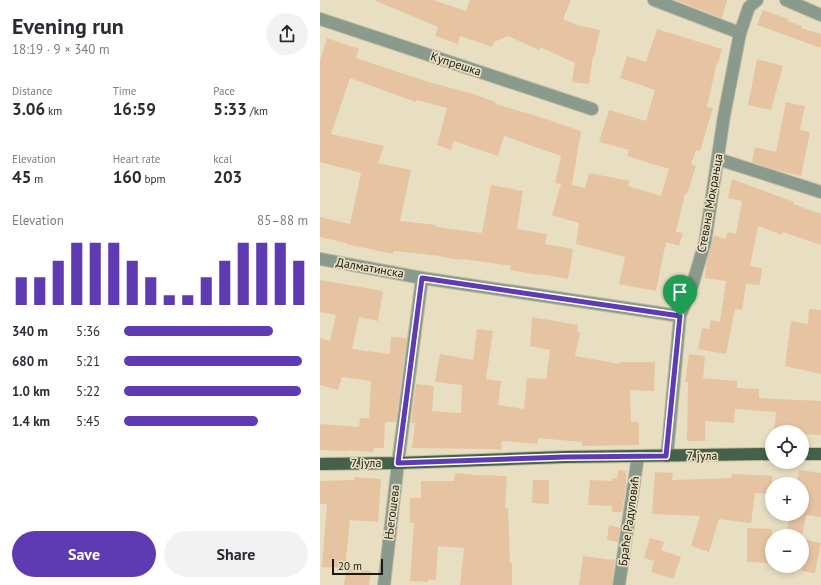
<!DOCTYPE html>
<html lang="en">
<head>
<meta charset="utf-8">
<style>
	body { margin:0; font-family:"PT Sans",sans-serif; background:#f2f2f3; color:#2b2b33; height:100vh; display:flex; flex-direction:column; font-size:15px; white-space:nowrap }
	* { box-sizing:border-box; margin:0 }
	p { font-size:13px; color:#7c7c81 }
	.icon { flex:none; width:22px; height:22px; fill:none; stroke:currentColor; stroke-width:2; stroke-linecap:round; stroke-linejoin:round }
	.map { position:relative; flex:1; overflow:hidden }
	.sheet { display:flex; flex-direction:column; background:#fff; width:320px }
	.sheet>* { flex:none }
	.fabs { position:absolute; left:445px; top:425px; display:grid; gap:8px }
	.fabs a { display:grid; place-items:center; width:44px; height:44px; border-radius:50%; background:#fff; box-shadow:0 2px 6px #0003; font-size:20px }
	.scale { position:absolute; left:12px; bottom:10px; width:51px; box-sizing:border-box; padding-left:4px; border:2px solid #1c190e; border-top:0; font-size:11px; line-height:14px; white-space:nowrap; color:#1c190e; -webkit-text-stroke:3px #e8dfc2; paint-order:stroke }
	.pin { position:absolute; display:grid; place-items:center; width:34px; height:34px; color:#fff; margin:-41px -17px; border-radius:50% 50% 50% 0; rotate:-45deg; box-shadow:0 0 4px #0007 }
	.pin .icon { rotate:45deg }
	.round { display:grid; place-items:center; flex:none; width:42px; height:42px; border-radius:21px; background:#f2f2f3 }
	.summary { display:flex; align-items:center; justify-content:space-between; height:68px; padding:0 12px }
	h1 { font-size:22px; font-weight:800; line-height:30px }
	.stats { display:grid; grid-template-columns:repeat(3,1fr); gap:6px; height:68px; padding:4px 12px }
	.stats div { display:grid; align-content:center }
	.stats b { font-size:17px; font-weight:800 }
	.stats small { font-size:11px; font-weight:400 }
	.stats p { font-size:11px }
	.chart { height:112px; padding:8px 12px }
	.chart p { display:flex; justify-content:space-between }
	.chart svg { width:100%; height:72px; margin-top:4px; stroke:#5f3bb3; stroke-width:6 }
	.cta { display:flex; gap:8px; margin-top:auto; padding:8px 12px }
	.cta a { flex:1; height:46px; border-radius:24px; background:#5f3bb3; color:#fff; font-size:16px; font-weight:800; line-height:46px; text-align:center }
	.cta a+a { background:#f2f2f3; color:#2b2b33 }
	ul { padding:0 12px; list-style:none; font-size:13px }
	li { display:grid; grid-template-columns:64px 48px 1fr; align-items:center; height:30px }
	li i { height:10px; border-radius:5px; background:#5f3bb3 }
	main { display:flex; flex:1; min-height:0 }
	.map>svg:first-child { display:block }
	.building { fill:#e6c4a2 }
	.lines { fill:none; stroke-linecap:round; stroke-linejoin:round }
	.minor-casing { stroke:#c3bba2; stroke-width:14 }
	.major-casing { stroke:#c3bba2; stroke-width:14 }
	.minor { stroke:#8a9a8c; stroke-width:12 }
	.major { stroke:#456149; stroke-width:12 }
	.route-casing { stroke:#fff; stroke-width:8 }
	.route { stroke:#5f3bb3; stroke-width:5 }
	.labels { text-anchor:middle; stroke-width:3.5; stroke-linejoin:round; paint-order:stroke }
	.street-label { font-size:12px; fill:#1c190e; stroke:#e8dfc2 }
</style>
</head>
<body>
<main>
<section class="sheet">
<div class="summary"><div><h1>Evening run</h1><p>18:19 · 9 × 340 m</p></div><a class="round"><svg class="icon" aria-label="share" viewBox="0 0 24 24"><path d="M12 15V3M7 8l5-5 5 5M5 13v7h14v-7"/></svg></a></div>
<div class="stats">
<div><p>Distance</p><b>3.06<small> km</small></b></div>
<div><p>Time</p><b>16:59</b></div>
<div><p>Pace</p><b>5:33<small> /km</small></b></div>
</div>
<div class="stats">
<div><p>Elevation</p><b>45<small> m</small></b></div>
<div><p>Heart rate</p><b>160<small> bpm</small></b></div>
<div><p>kcal</p><b>203</b></div>
</div>
<div class="chart"><p><span>Elevation</span>85–88 m</p>
<svg viewBox="0 0 160 44" preserveAspectRatio="none"><path d="M5 44V27M15 44V27M25 44V17M35 44V6M45 44V6M55 44V6M65 44V17M75 44V27M85 44V38M95 44V38M105 44V27M115 44V17M125 44V6M135 44V6M145 44V6M155 44V17"/></svg>
</div>
<ul>
<li><b>340 m</b>5:36<i style="width:81%"></i></li>
<li><b>680 m</b>5:21<i style="width:97%"></i></li>
<li><b>1.0 km</b>5:22<i style="width:96%"></i></li>
<li><b>1.4 km</b>5:45<i style="width:73%"></i></li>
</ul>
<div class="cta"><a>Save</a><a>Share</a></div>
</section>
<div class="map">
<svg width="501" height="585" viewBox="0 0 501 585">
	<rect width="100%" height="100%" fill="#e8dfc2"/>
	<!-- building -->
	<g class="building">
		<path d="M 54,0 L 113,0 L 146,11 L 150,0 L 251,0 L 243,19 L 257,25 L 280,30 L 274,57 L 273,56 L 269,84 L 252,82 L 255,63 L 220,47 L 219,50 L 188,36 L 174,42 L 172,47 L 140,36 L 138,44 L 115,36 L 118,27 Z"/>
		<path d="M 355,0 L 407,0 L 402,18 Z"/>
		<path d="M 443,10 L 468,19 L 467,21 L 482,26 L 481,28 L 501,34 L 501,48 L 437,25 Z"/>
		<path d="M 337,29 L 402,49 L 398,63 L 397,62 L 387,107 L 393,108 L 380,151 L 376,150 L 371,164 L 376,166 L 367,194 L 365,194 L 356,232 L 363,233 L 359,246 L 346,242 L 336,291 L 299,284 L 305,257 L 256,244 L 259,223 L 232,215 L 241,184 L 235,183 L 241,156 L 184,136 L 178,156 L 134,141 L 131,150 L 117,145 L 127,108 L 97,100 L 96,102 L 30,78 L 11,134 L 64,146 L 58,163 L 91,170 L 80,221 L 116,225 L 116,227 L 162,233 L 171,185 L 203,191 L 197,229 L 227,234 L 225,244 L 253,249 L 248,279 L 220,274 L 220,275 L 190,270 L 191,266 L 143,259 L 143,260 L 121,257 L 121,256 L 74,251 L 73,254 L 26,244 L 26,243 L 0,237 L 0,217 L 30,224 L 41,173 L 0,162 L 0,60 L 7,38 L 39,49 L 36,58 L 112,83 L 150,93 L 176,102 L 175,104 L 217,116 L 261,131 L 252,185 L 265,188 L 269,173 L 310,181 L 308,186 L 341,196 L 349,169 L 307,156 L 309,150 L 279,142 L 289,110 L 326,121 L 335,90 L 300,78 L 307,56 L 326,62 Z"/>
		<path d="M 437,59 L 463,66 L 451,110 L 428,105 Z"/>
		<path d="M 466,102 L 485,106 L 480,130 L 490,132 L 481,176 L 452,169 L 432,162 L 435,147 L 456,152 Z"/>
		<path d="M 412,179 L 474,202 L 473,204 L 501,214 L 501,245 L 463,232 L 462,235 L 438,226 L 430,266 L 442,268 L 440,285 L 426,284 L 422,310 L 415,309 L 406,354 L 378,349 L 382,328 L 389,329 L 391,320 L 400,322 L 406,281 L 385,278 L 386,264 L 392,244 L 394,235 L 405,239 L 408,232 L 416,234 L 422,201 L 408,198 Z"/>
		<path d="M 0,280 L 63,291 L 58,321 L 39,317 L 32,349 L 70,354 L 71,337 L 87,338 L 76,422 L 65,422 L 64,448 L 54,448 L 53,452 L 27,450 L 27,451 L 0,450 L 0,424 L 39,427 L 40,418 L 49,418 L 51,381 L 22,377 L 18,390 L 0,385 L 0,338 L 10,341 L 16,315 L 0,312 Z"/>
		<path d="M 489,309 L 501,310 L 501,374 L 465,366 L 471,321 L 488,324 Z"/>
		<path d="M 212,317 L 258,325 L 257,332 L 260,333 L 255,356 L 300,364 L 300,362 L 335,362 L 334,391 L 310,390 L 311,422 L 319,422 L 319,445 L 262,446 L 262,442 L 218,438 L 217,444 L 182,441 L 181,450 L 170,449 L 92,448 L 95,423 L 91,423 L 96,384 L 114,386 L 112,411 L 141,413 L 142,385 L 115,382 L 120,354 L 153,360 L 157,329 L 173,331 L 166,379 L 181,381 L 178,405 L 204,409 L 207,378 L 226,379 L 230,350 L 210,346 Z"/>
		<path d="M 369,354 L 385,356 L 383,378 L 417,381 L 417,388 L 439,389 L 439,398 L 501,401 L 501,435 L 482,434 L 482,432 L 459,432 L 459,430 L 454,430 L 456,412 L 415,409 L 414,423 L 385,421 L 385,441 L 367,441 L 368,382 L 365,382 Z"/>
		<path d="M 298,470 L 306,471 L 306,485 L 302,512 L 292,512 L 292,506 L 268,505 L 270,480 L 292,481 L 292,478 L 297,478 Z"/>
		<path d="M 479,470 L 501,473 L 501,517 L 486,515 L 482,536 L 466,536 L 470,514 L 482,514 L 482,484 L 477,484 Z"/>
		<path d="M 335,472 L 353,473 L 352,480 L 411,478 L 412,474 L 452,476 L 452,494 L 435,493 L 431,523 L 399,519 L 389,552 L 371,546 L 380,516 L 332,514 Z"/>
		<path d="M 135,473 L 156,475 L 187,476 L 185,509 L 188,508 L 190,563 L 192,563 L 192,585 L 140,585 L 144,548 L 118,546 L 116,580 L 108,579 L 108,582 L 90,581 L 94,523 L 90,523 L 90,498 L 101,498 L 101,481 L 134,481 Z"/>
		<path d="M 34,477 L 61,479 L 58,522 L 30,520 L 25,568 L 2,567 L 7,504 L 0,504 L 0,481 L 34,480 Z"/>
		<path d="M 213,480 L 229,480 L 229,504 L 212,503 Z"/>
		<path d="M 289,525 L 300,528 L 298,542 L 287,540 Z"/>
		<path d="M 427,528 L 452,529 L 452,563 L 427,562 Z"/>
		<path d="M 330,538 L 344,542 L 341,550 L 361,557 L 353,579 L 331,572 L 334,561 L 324,558 Z"/>
		<path d="M 482,539 L 501,543 L 495,573 L 482,571 Z"/>
		<path d="M 263,556 L 295,560 L 292,585 L 259,585 Z"/>
		<path d="M 26,569 L 51,571 L 49,585 L 24,585 Z"/>
	</g>
	<g class="lines">
		<defs>
			<g id="minor">
				<path d="M 334,0 L 420,33"/>
				<path d="M 466,0 L 501,15"/>
				<path d="M 0,19 L 272,109"/>
				<path d="M 398,159 L 501,192"/>
				<path d="M 0,259 L 102,278 L 360,316"/>
				<path d="M 347,456 L 360,316 L 373,283 L 385,242 L 404,116 L 420,33 L 429,7 L 437,0"/>
				<path d="M 64,585 L 78,463 L 102,278"/>
				<path d="M 299,585 L 318,456"/>
			</g>
			<g id="major">
				<path d="M 482,454 L 501,454"/>
				<path d="M 0,464 L 78,463 L 245,457 L 452,454"/>
			</g>
		</defs>
		<!-- minor casing -->
		<use href="#minor" class="minor-casing"/>
		<!-- major casing -->
		<use href="#major" class="major-casing"/>
		<!-- minor -->
		<use href="#minor" class="minor"/>
		<!-- major -->
		<use href="#major" class="major"/>
	</g>
	<g class="lines">
		<defs>
			<path id="route" d="M 102,278 L 360,316 L 346,456 L 245,457 L 78,463 Z"/>
		</defs>
		<!-- route casing -->
		<use href="#route" class="route-casing"/>
		<!-- route -->
		<use href="#route" class="route"/>
	</g>
	<g class="labels">
		<!-- street labels -->
		<g class="street-label">
			<text transform="translate(136 64) rotate(18)" y="4">Купрешка</text>
			<text transform="translate(390 203) rotate(-80)" y="4">Стевана Мокрањца</text>
			<text transform="translate(50 268) rotate(10)" y="4">Далматинска</text>
			<text transform="translate(382 456) rotate(-1)" y="4">7. јула</text>
			<text x="46" y="467">7. јула</text>
			<text transform="translate(72 512) rotate(-83)" y="4">Његошева</text>
			<text transform="translate(309 521) rotate(-82)" y="4">Браће Радуловић</text>
		</g>
	</g>
</svg>
<div class="fabs">
<a><svg class="icon" aria-label="locate" viewBox="0 0 24 24"><circle cx="12" cy="12" r="6"/><path d="M12 2v4M12 18v4M2 12h4M18 12h4"/></svg></a>
<a>+</a>
<a>−</a>
</div>
<div class="scale">20 m</div>
<div class="pin" style="left:360px;top:316px;background:#1e9e55"><svg class="icon" aria-label="arrive" viewBox="0 0 24 24"><path d="M6 21V4h12l-3 4 3 4H6"/></svg></div>
</div>
</main>
</body>
</html>
